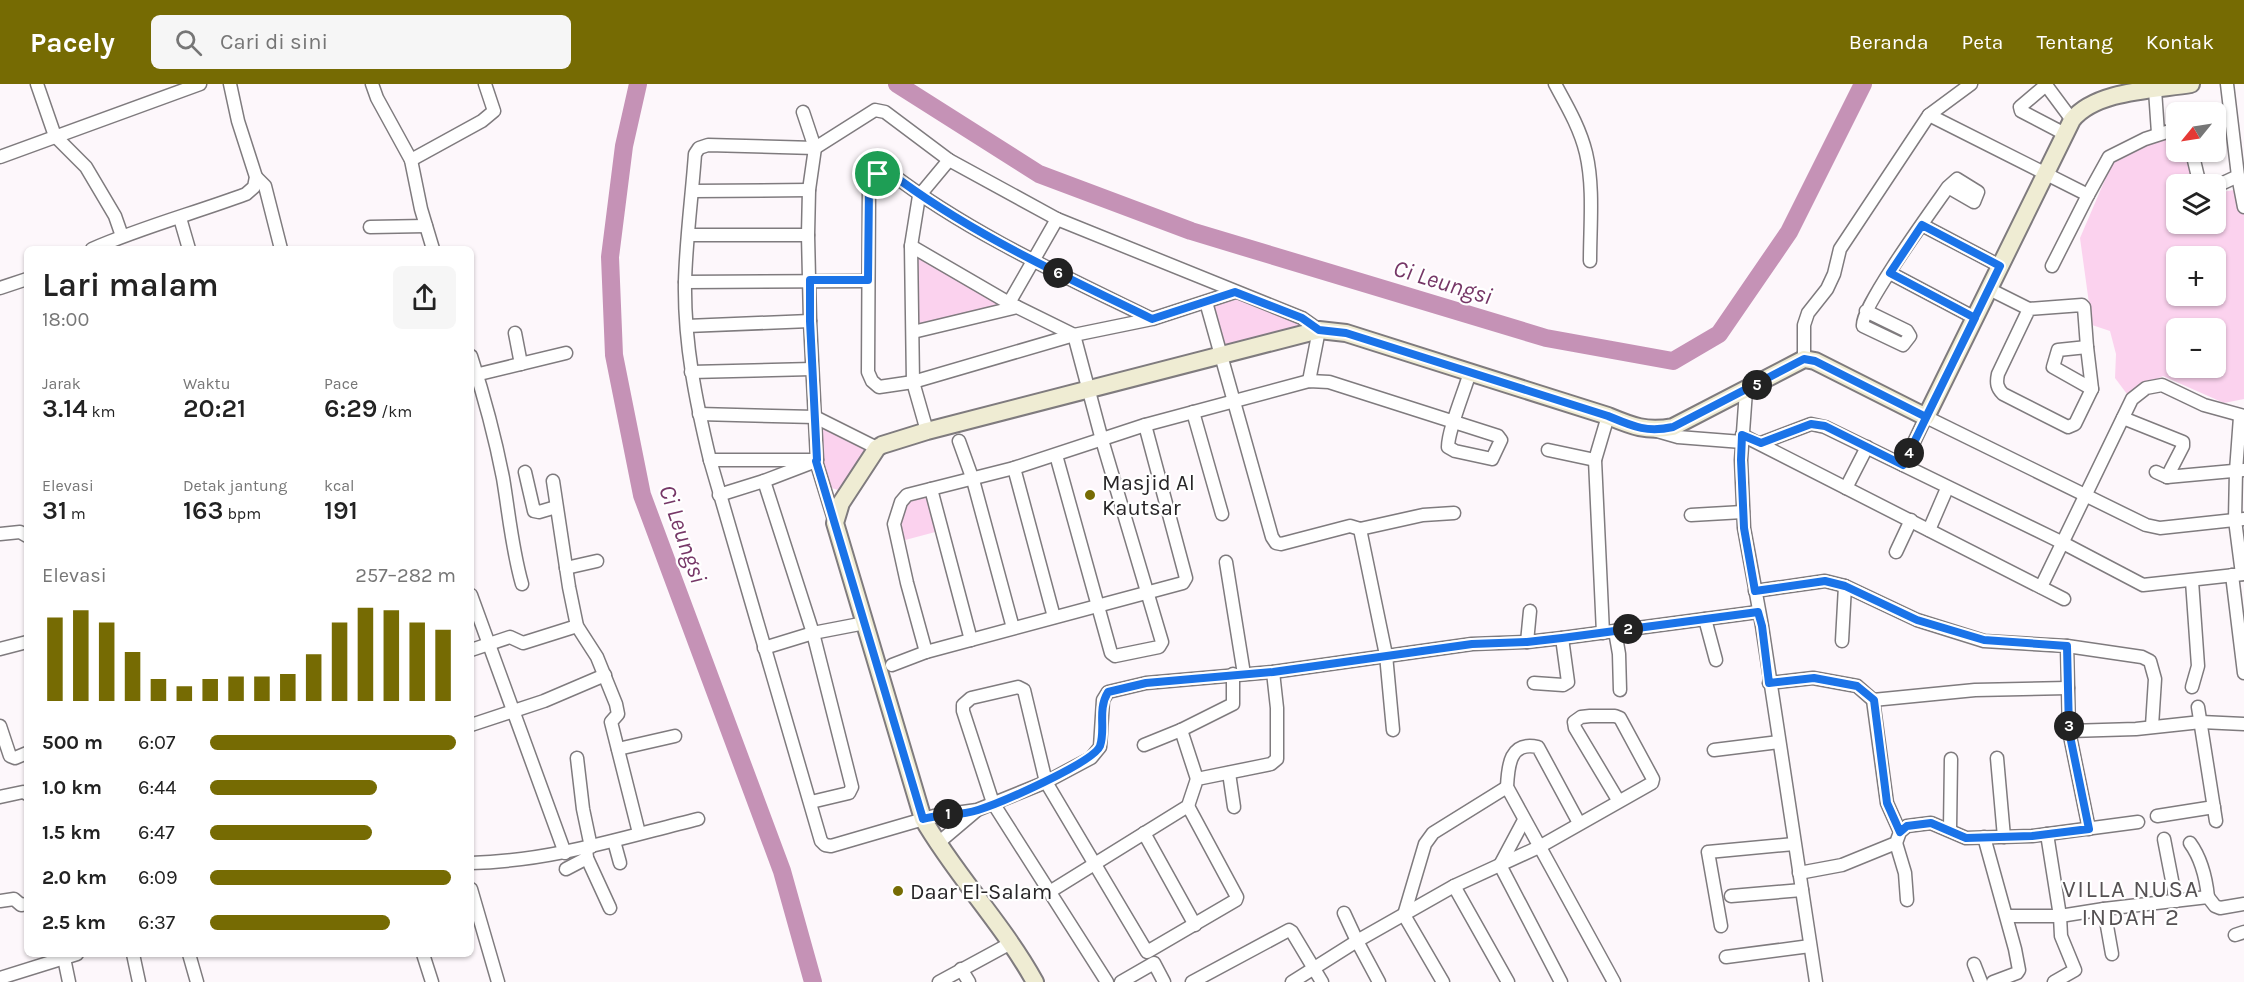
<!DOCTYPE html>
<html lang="id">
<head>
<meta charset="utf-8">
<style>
	body { margin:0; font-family:Karla,sans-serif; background:#f6f6f6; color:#222; height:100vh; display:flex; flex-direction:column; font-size:22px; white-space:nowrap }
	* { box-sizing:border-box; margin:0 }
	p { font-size:20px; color:#767676 }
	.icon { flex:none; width:33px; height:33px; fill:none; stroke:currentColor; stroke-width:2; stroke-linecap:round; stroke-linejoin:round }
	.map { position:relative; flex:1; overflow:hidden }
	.sheet { position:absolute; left:24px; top:162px; width:450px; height:711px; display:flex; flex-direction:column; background:#fff; border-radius:9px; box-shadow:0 2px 4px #0004 }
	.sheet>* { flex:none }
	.needle { width:39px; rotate:240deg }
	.fabs { position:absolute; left:2166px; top:18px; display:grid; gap:12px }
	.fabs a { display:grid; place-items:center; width:60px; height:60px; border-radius:9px; background:#fff; box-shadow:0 2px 4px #0004; font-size:30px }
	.pin { position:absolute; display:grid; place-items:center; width:51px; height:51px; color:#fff; margin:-26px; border:3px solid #fff; border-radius:50%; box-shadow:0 2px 6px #0007 }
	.km { position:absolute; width:30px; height:30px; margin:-15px; border-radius:50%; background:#222; color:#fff; font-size:16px; line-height:30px; text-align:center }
	.round { display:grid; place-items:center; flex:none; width:63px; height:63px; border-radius:9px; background:#f6f6f6 }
	.head { display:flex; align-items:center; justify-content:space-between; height:102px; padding:0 18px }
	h1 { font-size:33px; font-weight:600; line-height:45px }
	.figures { display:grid; grid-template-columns:repeat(3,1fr); gap:9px; height:102px; padding:6px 18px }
	.figures div { display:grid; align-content:center }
	.figures b { font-size:26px; font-weight:600 }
	.figures small { font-size:16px; font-weight:400 }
	.figures p { font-size:16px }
	.chart { height:168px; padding:12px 18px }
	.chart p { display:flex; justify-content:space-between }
	.chart svg { width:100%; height:108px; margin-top:6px; stroke:#766b03; stroke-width:6 }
	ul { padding:0 18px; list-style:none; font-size:20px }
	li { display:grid; grid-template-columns:96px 72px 1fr; align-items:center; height:45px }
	li i { height:15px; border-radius:8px; background:#766b03 }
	header { display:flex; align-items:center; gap:36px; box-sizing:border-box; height:84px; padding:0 30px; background:#766b03; color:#fff }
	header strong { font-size:28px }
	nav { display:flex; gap:33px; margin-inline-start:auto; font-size:21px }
	.search { width:420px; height:54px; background:#f6f6f6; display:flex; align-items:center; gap:15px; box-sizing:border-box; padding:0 21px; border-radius:9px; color:#767676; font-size:22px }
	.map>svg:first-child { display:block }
	.green { fill:#fbd2ee; fill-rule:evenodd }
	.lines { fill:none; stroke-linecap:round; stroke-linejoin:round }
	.river { stroke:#c592b6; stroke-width:18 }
	.street-casing { stroke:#7f7b7e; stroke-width:15 }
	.secondary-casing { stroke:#7f7b7e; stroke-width:20 }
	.street { stroke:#fff; stroke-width:12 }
	.secondary { stroke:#efecd3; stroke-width:16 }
	.route-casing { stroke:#fff; stroke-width:12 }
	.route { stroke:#1a73e8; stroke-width:8 }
	.poi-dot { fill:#766b03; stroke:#fff; stroke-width:2 }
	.labels { text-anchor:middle; stroke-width:4.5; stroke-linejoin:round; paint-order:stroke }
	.poi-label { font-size:22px; fill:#272527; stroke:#fff; text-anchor:start }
	.water-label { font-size:24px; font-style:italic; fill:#763767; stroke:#fff }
	.neighbourhood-label { font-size:24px; letter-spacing:1.5px; fill:#555153; stroke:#fff }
</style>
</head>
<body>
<header>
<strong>Pacely</strong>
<div class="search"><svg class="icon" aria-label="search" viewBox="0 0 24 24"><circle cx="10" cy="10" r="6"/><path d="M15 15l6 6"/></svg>Cari di sini</div>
<nav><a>Beranda</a><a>Peta</a><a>Tentang</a><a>Kontak</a></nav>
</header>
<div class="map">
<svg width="2244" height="898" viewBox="0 0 2244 898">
	<rect width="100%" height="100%" fill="#fdf7fb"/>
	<!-- green -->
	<g class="green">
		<path d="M 2173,51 L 2176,52 L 2176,68 L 2192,68 L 2202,100 L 2176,100 L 2176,140 L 2216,140 L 2216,109 L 2240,105 L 2244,124 L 2244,315 L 2224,319 L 2163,292 L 2127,310 L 2115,294 L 2116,270 L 2110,247 L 2092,241 L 2080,154 L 2113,77 L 2142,58 ZM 2176,172 L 2216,172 L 2216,212 L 2176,212 ZM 2176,244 L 2216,244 L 2216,284 L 2176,284 Z"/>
		<path d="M 911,162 L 1017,223 L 913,248 Z"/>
		<path d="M 1250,213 L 1302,234 L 1305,246 L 1220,270 L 1208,222 Z"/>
		<path d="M 813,330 L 868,364 L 845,408 L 818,400 Z"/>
		<path d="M 925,400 L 939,447 L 894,459 L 888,440 L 903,406 Z"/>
	</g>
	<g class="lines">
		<!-- river -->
		<g class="river">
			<path d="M 638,0 L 624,62 L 610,173 L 614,271 L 642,411 L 782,787 L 813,898"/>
			<path d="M 897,0 L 1039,90 L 1191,147 L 1546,254 L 1673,277 L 1719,250 L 1789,148 L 1863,0"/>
		</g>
		<defs>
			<g id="street">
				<path d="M 37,0 L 55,52 L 86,83 L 115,132 L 122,152"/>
				<path d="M 372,0 L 377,14 L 411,76 L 421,125 L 433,165"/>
				<path d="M 1555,0 C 1567,22 1580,44 1586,69 C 1594,103 1590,142 1590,177"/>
				<path d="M 2155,6 L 2158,49"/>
				<path d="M 803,28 L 815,64 L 809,106 L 808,151 L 810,237 L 817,376 L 816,377 L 835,439"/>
				<path d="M 1929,31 L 2088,111 L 2052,182"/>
				<path d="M 2065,50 L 2021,27 L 2020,23 L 2046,1 L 2072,36"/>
				<path d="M 2192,68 L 2198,93 L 2202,100"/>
				<path d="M 0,73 L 200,0"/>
				<path d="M 411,76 L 482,37 L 494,27 L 485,0"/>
				<path d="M 2238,92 L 2244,123"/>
				<path d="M 256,93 L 265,102 L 281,165"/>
				<path d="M 2215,100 L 2223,99 L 2238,92 L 2227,0"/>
				<path d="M 693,107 L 809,106"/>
				<path d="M 2088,111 L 2109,73 L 2145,55 L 2176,45"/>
				<path d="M 180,134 L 189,165"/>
				<path d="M 1922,141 L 2000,182"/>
				<path d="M 370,143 L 426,142"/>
				<path d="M 689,151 L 808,151"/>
				<path d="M 911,162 L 1009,219 L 1074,251 L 1102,356 L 1162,558 L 1159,563 L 1115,572 L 1111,569 L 1056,371"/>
				<path d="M 92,165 C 142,143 195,129 246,110 L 254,103 L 256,93 L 238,37 L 230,0"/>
				<path d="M 1890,189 L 1975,234"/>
				<path d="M 685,198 L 868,197"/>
				<path d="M 0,204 L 27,195"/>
				<path d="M 1989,205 L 2029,225"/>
				<path d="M 1206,218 L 1272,453 L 1276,459 L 1281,460 L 1350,442 L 1360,445 L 1423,431 L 1454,429"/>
				<path d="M 1009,219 L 1057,135"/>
				<path d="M 2082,221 L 2084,223 L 2087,263 L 2092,305 L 2075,340 L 2068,343 L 2003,310 C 1997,304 1996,299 1998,290 L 2029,225 Z"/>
				<path d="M 1866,227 L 1907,247 L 1910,252 L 1903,261 L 1863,242 C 1859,226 1934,123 1948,103 L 1957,95 L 1978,108 L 1974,118 L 1948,103"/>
				<path d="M 1152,235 C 1062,191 969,149 889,88 L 878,90 L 874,93 L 869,104 L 868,288 L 872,297 L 879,303 L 913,298 L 1074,251 L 1152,235 L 1235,208"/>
				<path d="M 687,242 L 810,237"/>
				<path d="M 913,248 L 1017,223"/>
				<path d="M 515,249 L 521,280"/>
				<path d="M 2087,263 L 2058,266 L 2053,283 L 2092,305"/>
				<path d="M 471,272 C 484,312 495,353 503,394 C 509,430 512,465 522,500"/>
				<path d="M 1804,275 L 1804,241 L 1808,229 L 1827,205 L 1834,190 L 1840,165 L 1929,31 L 1971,0"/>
				<path d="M 691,288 L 812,285"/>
				<path d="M 471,292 L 566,269"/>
				<path d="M 1746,307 L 1741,376 L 1744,444 L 1762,542 L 1816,898"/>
				<path d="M 1193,328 L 1222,430"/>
				<path d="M 699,330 L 815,333 L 877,364"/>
				<path d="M 2240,333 L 2236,387 L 2235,436 L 2242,490"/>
				<path d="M 2123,334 L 2183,358 L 2183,362 L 2167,393"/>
				<path d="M 927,347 L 913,298 L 911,162 L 919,112 L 949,76"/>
				<path d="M 1657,347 L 1678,353 L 1742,358"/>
				<path d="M 1742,351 L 2064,515"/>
				<path d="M 959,357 L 973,396 L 1013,544"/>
				<path d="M 1761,359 L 1811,340 L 1825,343 L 2063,459 L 2143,501 L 2244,490"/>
				<path d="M 1548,366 L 1595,376"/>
				<path d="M 710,376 L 821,757 L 825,761 L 831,762 L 934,732 L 977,726 L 1046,698 L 1091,674 L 1100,663 L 1103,616 L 1108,608 L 1146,599 L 1273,588 L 1472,560 L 1527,558 L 1562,554 L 1758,528"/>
				<path d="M 817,376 L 710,376 C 696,318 684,259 685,198 C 686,156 692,112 695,70 L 699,64 L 708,61 L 815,64 L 875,26 L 885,28 L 949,76 L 1057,135 L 1302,234 L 1319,246 L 1309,297"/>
				<path d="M 1903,381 L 1926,333 L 2146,441 L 2160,444 L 2244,435"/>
				<path d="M 1014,384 L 1054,533"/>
				<path d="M 525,388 L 534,427 L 539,428 L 556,423"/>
				<path d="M 2156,388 L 2167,393 L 2244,386"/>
				<path d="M 553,397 L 569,503 L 577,542 L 597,573 L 616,620 L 618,630 L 611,638 L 639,749"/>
				<path d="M 764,397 L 813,549 L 852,703 L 849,709 L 811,718"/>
				<path d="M 1846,404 L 1867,363"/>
				<path d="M 931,405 L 971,556"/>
				<path d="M 719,411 L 764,397 L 811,379"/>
				<path d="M 1691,431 L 1743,428"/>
				<path d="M 1360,445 L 1386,571 L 1393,646"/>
				<path d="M 1929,446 L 1945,409"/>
				<path d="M 0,450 L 20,448 L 27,452"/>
				<path d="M 1896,468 L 1911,436"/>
				<path d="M 1226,478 L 1244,590"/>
				<path d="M 566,484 L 597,477"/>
				<path d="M 2232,491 L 2244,589"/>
				<path d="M 2041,503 L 2132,315 L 2146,304 L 2162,301 L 2204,321 L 2244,332"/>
				<path d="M 1755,507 L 1825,497 L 1845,502 L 1917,536 L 1984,557 L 2067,562 L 2069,647 L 2089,745"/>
				<path d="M 471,511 L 565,769"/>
				<path d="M 1705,535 L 1716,576"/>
				<path d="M 1615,547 L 1619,570 L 1620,606"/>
				<path d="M 1603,549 L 1595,376 L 1608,332"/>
				<path d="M 1842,557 L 1845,502"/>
				<path d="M 1527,558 L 1530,527"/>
				<path d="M 2067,562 L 2142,573 L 2150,577 L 2155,595 L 2152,642"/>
				<path d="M 764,564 L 813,549 L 865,539"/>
				<path d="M 0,565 L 27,558"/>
				<path d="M 471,566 L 510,553 L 523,559 L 577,542"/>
				<path d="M 926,568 L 907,499 L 894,440 L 901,418 L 907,411 L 1014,384 L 1145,341 L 1309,297 L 1329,298 L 1498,352 L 1501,356 L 1492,375 L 1455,367 L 1448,363 C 1448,346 1465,306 1470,288"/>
				<path d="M 892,581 L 926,568 L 1183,499 L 1186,494 L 1145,341"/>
				<path d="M 1534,599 L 1563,601 L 1568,598 L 1562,554"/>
				<path d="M 1769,599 L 1813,594 L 1857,602 L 1873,616 L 1887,719 L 1900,748"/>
				<path d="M 2192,603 L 2198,582 L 2192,497"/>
				<path d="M 1873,616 L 1975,606 L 2068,604"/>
				<path d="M 2198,623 L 2216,737"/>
				<path d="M 471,641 L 544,617 L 605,591"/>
				<path d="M 0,642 L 10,672 L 15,674 L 27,669"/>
				<path d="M 1181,646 L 1197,695"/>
				<path d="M 2069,647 L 2136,645 L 2201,638 L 2244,640"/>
				<path d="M 1144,661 L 1181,646 L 1233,620 L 1233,590"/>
				<path d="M 618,665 L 675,652"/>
				<path d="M 1714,666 L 1779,658"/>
				<path d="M 577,674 L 583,725 L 591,763"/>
				<path d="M 1997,674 L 2004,753"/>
				<path d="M 1229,689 L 1234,723"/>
				<path d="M 0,713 L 23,708 L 27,710"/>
				<path d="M 2157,732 L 2214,723"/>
				<path d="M 1524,736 L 1500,781 L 1561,898"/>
				<path d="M 1579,739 L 1538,663 C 1510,657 1508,681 1507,703 L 1614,898"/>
				<path d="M 1950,746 L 1951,675"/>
				<path d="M 1144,749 L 1195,841"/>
				<path d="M 2047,750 L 2060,832 L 2061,852 L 2075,886 L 2054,898"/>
				<path d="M 1984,753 L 2015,865 L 2019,886 L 2017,889 L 1993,898"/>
				<path d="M 2164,755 L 2176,817"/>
				<path d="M 614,757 L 620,779"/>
				<path d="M 1896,759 L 1905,789 L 1907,816"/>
				<path d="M 2190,759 C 2201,774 2206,794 2208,813"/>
				<path d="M 937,760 L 976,727"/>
				<path d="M 586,764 L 587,774 L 610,824"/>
				<path d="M 471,779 C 551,777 621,754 698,735"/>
				<path d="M 566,785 L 587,774"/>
				<path d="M 1799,789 L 1842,781 L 1896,759 L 1900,748 L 1907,742 L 1931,739 L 1966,754 L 2032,752 L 2138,738"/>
				<path d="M 1454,802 L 1508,898"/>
				<path d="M 471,805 L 498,898"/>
				<path d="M 1051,807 L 1188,722 L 1197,695 L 1271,680 L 1277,675 L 1277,624 L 1273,588"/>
				<path d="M 1731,812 L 1802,806"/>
				<path d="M 0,817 L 14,815 L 21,821 L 27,820"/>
				<path d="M 2104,825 L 2112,870"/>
				<path d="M 1344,829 L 1357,857 L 1379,898"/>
				<path d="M 2007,832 L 2060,832 L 2104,825 L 2208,813 L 2215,822 L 2220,824 L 2244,820"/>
				<path d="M 1721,842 L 1708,768 L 1794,760"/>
				<path d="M 2235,851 L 2244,848"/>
				<path d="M 133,870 L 139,898"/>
				<path d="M 189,870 L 197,898"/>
				<path d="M 423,870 L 432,898"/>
				<path d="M 1726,873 L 1810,862"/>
				<path d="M 64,874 L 69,898"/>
				<path d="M 1974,880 L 1981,898"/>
				<path d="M 961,885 L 969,898"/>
				<path d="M 0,894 L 77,870"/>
				<path d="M 939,898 L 1011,859"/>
				<path d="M 1107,898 L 993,719 L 963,627 L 963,621 L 971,614 L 1018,603 L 1024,606 L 1046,698 L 1147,868 L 1236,816 L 1237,813 L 1188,722"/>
				<path d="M 1121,898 L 1154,879 L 1164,898"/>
				<path d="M 1192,898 L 1289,846 L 1292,848 L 1322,898"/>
				<path d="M 1292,898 L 1357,857 L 1454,802 L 1539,763 L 1652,699 L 1653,695 L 1620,634 L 1615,632 L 1590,632 L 1581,633 L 1574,638 L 1575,644 L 1618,716"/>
				<path d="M 1443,898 L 1404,831 L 1425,760 L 1433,749 L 1507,703"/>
			</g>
			<path id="secondary" d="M 1035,898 C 1003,840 956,792 923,735 L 835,439 L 841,419 L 877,364 L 882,361 L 927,347 L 1319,246 L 1346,249 L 1608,332 C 1632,342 1646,348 1673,343 L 1804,275 L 1815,277 L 1926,333 L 2072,36 C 2096,6 2155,6 2191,0"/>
		</defs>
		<!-- street casing -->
		<use href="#street" class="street-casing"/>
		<!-- secondary casing -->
		<use href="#secondary" class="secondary-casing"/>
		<!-- street -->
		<use href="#street" class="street"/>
		<!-- secondary -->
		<use href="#secondary" class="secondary"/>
	</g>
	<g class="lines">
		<defs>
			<path id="route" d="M 878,90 L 874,93 L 869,104 L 868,196 L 810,196 L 810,237 L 817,376 L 816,377 L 923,735 C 940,730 960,732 978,726 C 998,720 1093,679 1100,662 C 1106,645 1097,626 1108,608 L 1146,599 L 1273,588 L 1472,560 L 1527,558 L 1562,554 L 1758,528 L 1762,542 L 1769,599 L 1814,594 L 1857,602 L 1874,616 L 1887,719 L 1900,748 L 1907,742 L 1931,739 L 1966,754 L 2032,752 L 2089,745 L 2069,647 L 2067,562 L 1984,556 L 1917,536 L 1845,502 L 1825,497 L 1755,507 L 1744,444 L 1741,376 L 1742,351 L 1761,359 L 1811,340 L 1825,342 L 1903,381 L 2000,182 L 1922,141 L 1890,189 L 1975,234 L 1926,333 L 1815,277 L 1804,275 L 1673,343 C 1646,349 1632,342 1608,332 L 1346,249 L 1319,246 L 1302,234 L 1235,208 L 1152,235 C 1062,191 969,149 889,88 L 878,90"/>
		</defs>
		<!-- route casing -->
		<use href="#route" class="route-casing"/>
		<!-- route -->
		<use href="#route" class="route"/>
	</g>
	<!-- markers -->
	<g class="poi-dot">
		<circle cx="1090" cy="411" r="6"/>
		<circle cx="898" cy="807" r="6"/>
	</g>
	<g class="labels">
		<!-- poi labels -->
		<g class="poi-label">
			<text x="1102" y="406">Masjid Al<tspan x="1102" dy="25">Kautsar</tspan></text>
			<text x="910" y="815">Daar El-Salam</text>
		</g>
		<!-- water labels -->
		<g class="water-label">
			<text transform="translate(1443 198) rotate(17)" y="8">Ci Leungsi</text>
			<text transform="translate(683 450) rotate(71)" y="8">Ci Leungsi</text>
		</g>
		<!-- neighbourhood labels -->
		<g class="neighbourhood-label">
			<text x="2131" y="813">VILLA NUSA<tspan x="2131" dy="28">INDAH 2</tspan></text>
		</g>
	</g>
</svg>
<div class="fabs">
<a><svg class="needle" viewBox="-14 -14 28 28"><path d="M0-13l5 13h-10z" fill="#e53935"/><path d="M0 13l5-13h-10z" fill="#767676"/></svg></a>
<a><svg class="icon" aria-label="layers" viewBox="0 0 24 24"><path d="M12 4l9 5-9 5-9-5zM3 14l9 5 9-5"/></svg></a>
<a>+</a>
<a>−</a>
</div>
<div class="pin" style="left:878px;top:90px;background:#1e9e55"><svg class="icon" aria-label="arrive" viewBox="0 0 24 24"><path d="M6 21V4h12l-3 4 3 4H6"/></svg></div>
<b class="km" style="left:948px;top:730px">1</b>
<b class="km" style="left:1628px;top:545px">2</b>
<b class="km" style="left:2069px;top:642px">3</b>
<b class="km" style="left:1909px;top:369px">4</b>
<b class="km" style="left:1757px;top:301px">5</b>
<b class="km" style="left:1058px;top:189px">6</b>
<section class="sheet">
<div class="head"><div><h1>Lari malam</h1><p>18:00</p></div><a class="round"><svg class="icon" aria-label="share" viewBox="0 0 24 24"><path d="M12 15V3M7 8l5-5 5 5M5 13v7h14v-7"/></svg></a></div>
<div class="figures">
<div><p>Jarak</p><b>3.14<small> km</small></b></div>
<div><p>Waktu</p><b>20:21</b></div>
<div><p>Pace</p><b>6:29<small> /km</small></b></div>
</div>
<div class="figures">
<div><p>Elevasi</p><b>31<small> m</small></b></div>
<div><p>Detak jantung</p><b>163<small> bpm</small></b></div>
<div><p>kcal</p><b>191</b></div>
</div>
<div class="chart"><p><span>Elevasi</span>257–282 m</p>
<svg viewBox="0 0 160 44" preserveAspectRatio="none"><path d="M5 44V10M15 44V7M25 44V12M35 44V24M45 44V35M55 44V38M65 44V35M75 44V34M85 44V34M95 44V33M105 44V25M115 44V12M125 44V6M135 44V7M145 44V12M155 44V15"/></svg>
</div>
<ul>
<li><b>500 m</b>6:07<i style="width:100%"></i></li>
<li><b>1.0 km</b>6:44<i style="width:68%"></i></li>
<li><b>1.5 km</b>6:47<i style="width:66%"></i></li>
<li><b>2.0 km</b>6:09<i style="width:98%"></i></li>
<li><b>2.5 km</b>6:37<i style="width:73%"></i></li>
</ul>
</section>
</div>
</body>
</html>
